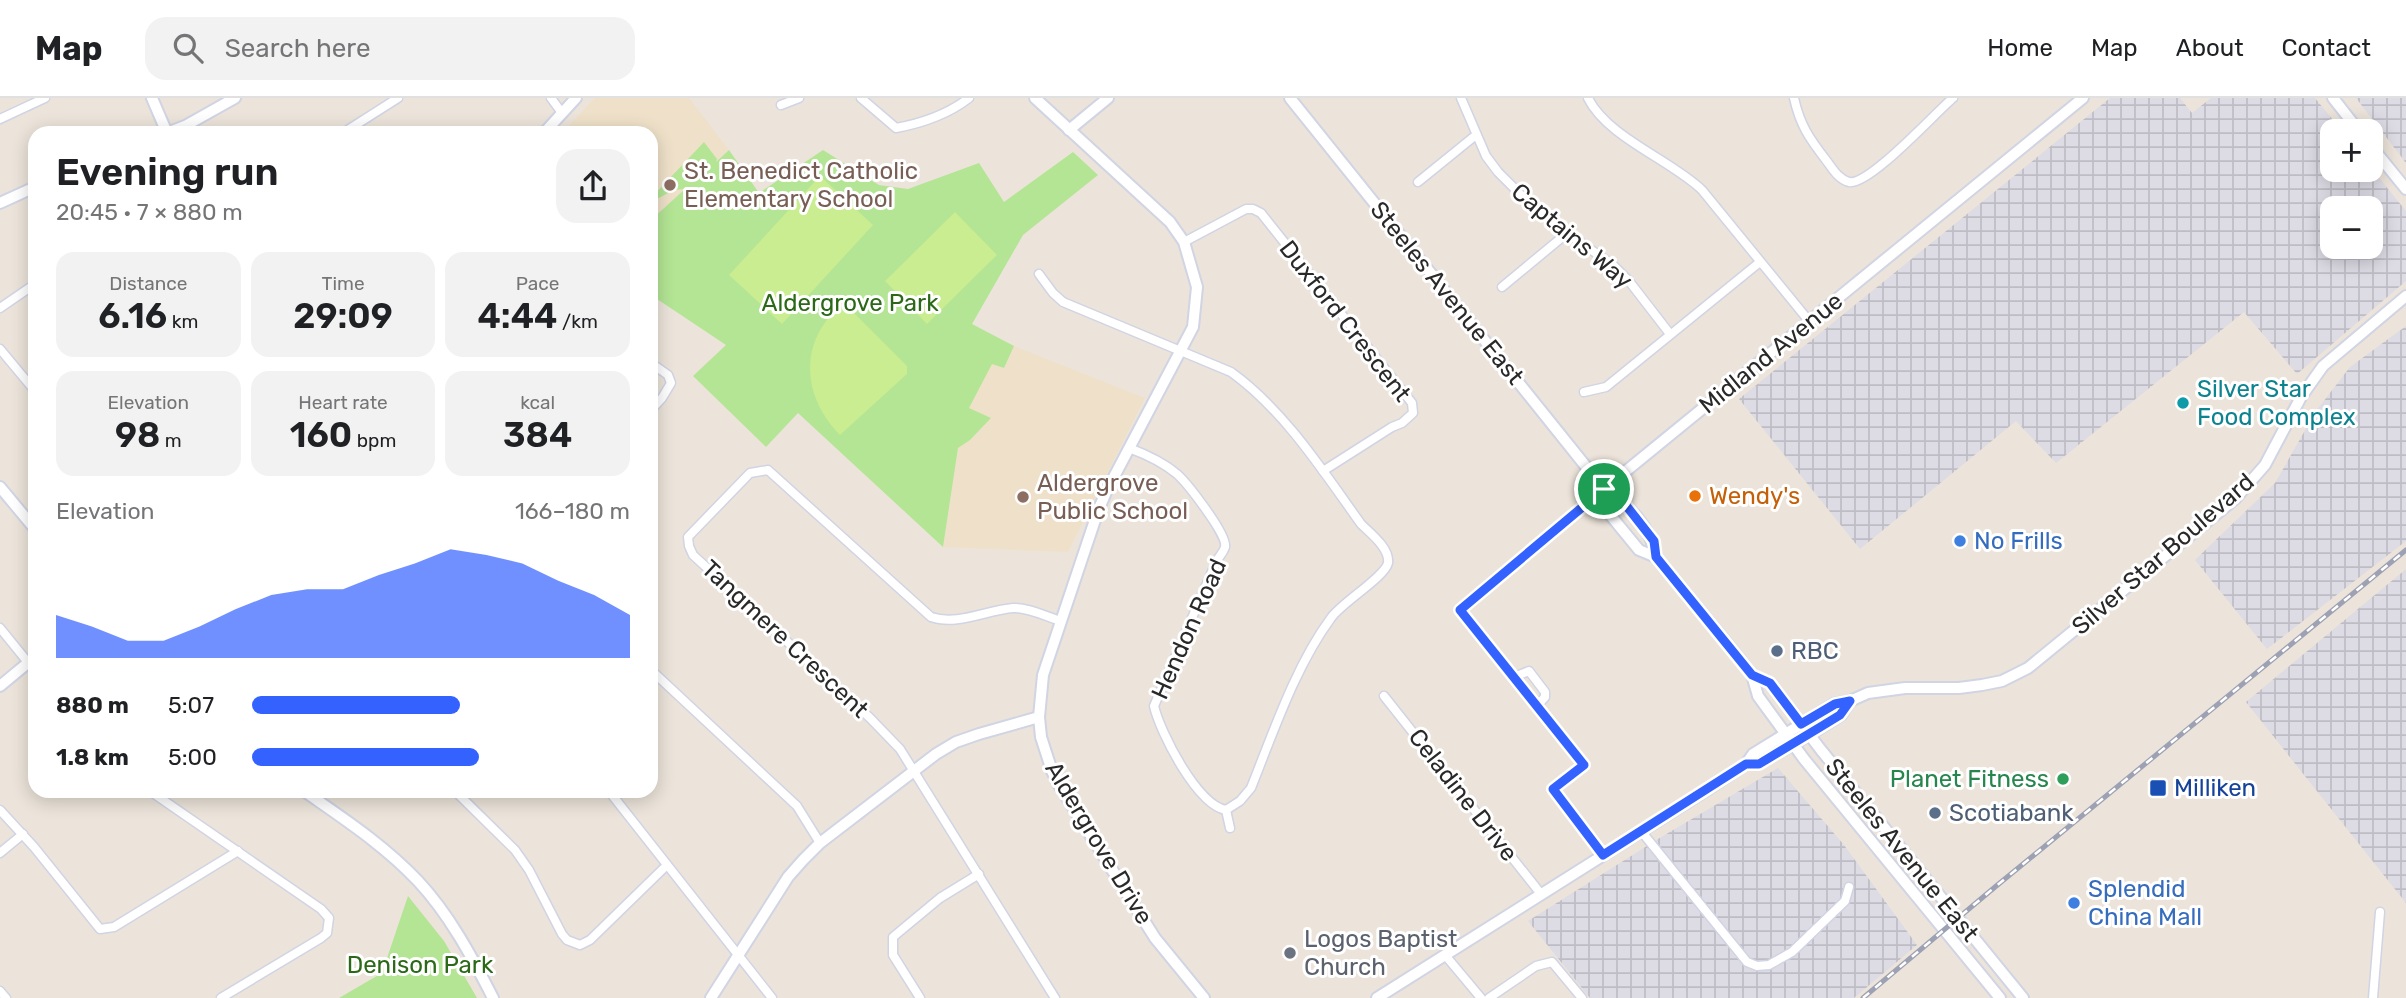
<!DOCTYPE html>
<html lang="en">
<head>
<meta charset="utf-8">
<style>
	body { margin:0; font-family:Rubik,sans-serif; background:#f2f2f2; color:#202124; height:100vh; display:flex; flex-direction:column; font-size:26px; white-space:nowrap }
	* { box-sizing:border-box; margin:0 }
	p { font-size:23px; color:#757577 }
	.icon { flex:none; width:38px; height:38px; fill:none; stroke:currentColor; stroke-width:2; stroke-linecap:round; stroke-linejoin:round }
	.map { position:relative; flex:1; overflow:hidden }
	.details { position:absolute; left:28px; top:28px; width:630px; height:672px; display:flex; flex-direction:column; background:#fff; border-radius:21px; box-shadow:0 4px 18px #0003 }
	.details>* { flex:none }
	.controls { position:absolute; left:2320px; top:21px; display:grid; gap:14px }
	.controls a { display:grid; place-items:center; width:63px; height:63px; border-radius:14px; background:#fff; box-shadow:0 4px 18px #0003; font-size:35px }
	.pin { position:absolute; display:grid; place-items:center; width:60px; height:60px; color:#fff; margin:-30px; border:4px solid #fff; border-radius:50%; box-shadow:0 2px 7px #0007 }
	.round { display:grid; place-items:center; flex:none; width:74px; height:74px; border-radius:21px; background:#f2f2f2 }
	.head { display:flex; align-items:center; justify-content:space-between; height:119px; padding:0 28px }
	h1 { font-size:38px; font-weight:600; line-height:52px }
	.figures { display:grid; grid-template-columns:repeat(3,1fr); gap:10px; height:119px; padding:7px 28px }
	.figures div { display:grid; align-content:center; border-radius:18px; background:#f2f2f2; text-align:center }
	.figures b { font-size:35px; font-weight:600 }
	.figures small { font-size:19px; font-weight:400 }
	.figures p { font-size:19px }
	.chart { height:196px; padding:14px 28px }
	.chart p { display:flex; justify-content:space-between }
	.chart svg { width:100%; height:126px; margin-top:7px; fill:#3462ff; opacity:.7 }
	ul { padding:0 28px; list-style:none; font-size:23px }
	li { display:grid; grid-template-columns:112px 84px 1fr; align-items:center; height:52px }
	li i { height:18px; border-radius:9px; background:#3462ff }
	header { display:flex; align-items:center; gap:42px; box-sizing:border-box; height:98px; padding:0 35px; background:#fff; border-bottom:2px solid #e0e0e0 }
	header strong { font-size:33px }
	nav { display:flex; gap:38px; margin-inline-start:auto; font-size:24px }
	.search { width:490px; height:63px; background:#f2f2f2; display:flex; align-items:center; gap:18px; box-sizing:border-box; padding:0 24px; border-radius:21px; color:#757577; font-size:26px }
	.map>svg:first-child { display:block }
	.industrial { fill:url(#industrial-grid); fill-rule:evenodd }
	.education { fill:#efe1c9 }
	.park { fill:#b3e594 }
	.pitch { fill:#c9ed90 }
	.lines { fill:none; stroke-linecap:round; stroke-linejoin:round }
	.street-casing { stroke:#d0d4e3; stroke-width:11 }
	.secondary-casing { stroke:#d0d4e3; stroke-width:14 }
	.street { stroke:#fff; stroke-width:8 }
	.secondary { stroke:#fff; stroke-width:10 }
	.rail-casing { stroke:#9da1b4; stroke-width:5 }
	.rail { stroke:#fff; stroke-width:2.5; stroke-dasharray:8; stroke-linecap:butt }
	.route-casing { stroke:#fff; stroke-width:14 }
	.route { stroke:#3462ff; stroke-width:9 }
	.education-dot { fill:#8d6e63; stroke:#fff; stroke-width:2.5 }
	.culture-dot { fill:#0f9aa8; stroke:#fff; stroke-width:2.5 }
	.food-dot { fill:#e8710a; stroke:#fff; stroke-width:2.5 }
	.shop-dot { fill:#3f7fe0; stroke:#fff; stroke-width:2.5 }
	.service-dot { fill:#5c6f8a; stroke:#fff; stroke-width:2.5 }
	.leisure-dot { fill:#2e9e5b; stroke:#fff; stroke-width:2.5 }
	.transit-dot { fill:#1a4fb4; stroke:#fff; stroke-width:2.5 }
	.worship-dot { fill:#6b7280; stroke:#fff; stroke-width:2.5 }
	.labels { text-anchor:middle; stroke-width:6; stroke-linejoin:round; paint-order:stroke }
	.education-label { font-size:24px; fill:#785e54; stroke:#fff; text-anchor:start }
	.street-label { font-size:24px; fill:#292929; stroke:#fff }
	.park-label { font-size:24px; fill:#2b6817; stroke:#fff }
	.culture-label { font-size:24px; fill:#0d838f; stroke:#fff; text-anchor:start }
	.food-label { font-size:24px; fill:#c56008; stroke:#fff; text-anchor:start }
	.shop-label { font-size:24px; fill:#366cbe; stroke:#fff; text-anchor:start }
	.service-label { font-size:24px; fill:#4e5e75; stroke:#fff; text-anchor:start }
	.leisure-label { font-size:24px; fill:#27864d; stroke:#fff; text-anchor:end }
	.transit-label { font-size:24px; fill:#164399; stroke:#fff; text-anchor:start }
	.worship-label { font-size:24px; fill:#5b616d; stroke:#fff; text-anchor:start }
</style>
</head>
<body>
<header>
<strong>Map</strong>
<div class="search"><svg class="icon" aria-label="search" viewBox="0 0 24 24"><circle cx="10" cy="10" r="6"/><path d="M15 15l6 6"/></svg>Search here</div>
<nav><a>Home</a><a>Map</a><a>About</a><a>Contact</a></nav>
</header>
<div class="map">
<svg width="2406" height="900" viewBox="0 0 2406 900">
	<defs>
		<pattern id="industrial-grid" width="8" height="8" patternUnits="userSpaceOnUse" patternTransform="scale(1.75)"><rect width="8" height="8" fill="#dddbe4"/><path d="M0 4h8M4 0v8" fill="none" stroke="#bebcc4"/></pattern>
	</defs>
	<rect width="100%" height="100%" fill="#ece4da"/>
	<!-- industrial -->
	<g class="industrial">
		<path d="M 2110,0 L 2180,0 L 2192,15 L 2211,0 L 2315,0 L 2342,33 L 2333,33 L 2333,72 L 2371,72 L 2371,70 L 2406,113 L 2406,183 L 2297,276 L 2244,214 L 2056,365 L 2016,323 L 1860,451 L 1739,301 ZM 2333,110 L 2371,110 L 2371,149 L 2333,149 Z"/>
		<path d="M 2356,0 L 2406,0 L 2406,65 Z"/>
		<path d="M 2406,228 L 2406,443 L 2267,551 L 2195,462 L 2275,385 L 2316,313 L 2350,269 Z"/>
		<path d="M 2406,471 L 2406,805 L 2246,604 Z"/>
		<path d="M 1778,670 L 1844,747 L 1917,847 L 1854,900 L 1590,900 L 1528,823 L 1658,741 Z"/>
	</g>
	<!-- education -->
	<g class="education">
		<path d="M 595,0 L 689,0 L 729,52 L 651,122 L 651,35 L 562,35 Z"/>
		<path d="M 1014,248 L 1145,300 L 1068,454 L 943,449 L 958,349 L 970,342 L 991,320 L 968,310 L 992,265 L 1004,270 Z"/>
	</g>
	<!-- park -->
	<g class="park">
		<path d="M 704,44 L 717,61 L 716,64 L 729,52 L 759,95 L 823,52 L 879,87 L 908,91 L 979,65 L 1004,104 L 1073,54 L 1098,77 L 1023,137 L 972,226 L 1014,248 L 1004,270 L 992,266 L 969,310 L 991,320 L 970,342 L 958,350 L 943,449 L 798,315 L 766,349 L 693,278 L 726,247 L 651,197 L 651,122 L 685,91 L 674,92 L 651,104 L 651,100 Z"/>
		<path d="M 408,798 L 444,843 L 477,900 L 339,900 L 382,875 Z"/>
	</g>
	<!-- pitch -->
	<g class="pitch">
		<path d="M 820,78 L 873,127 L 782,226 L 729,177 Z"/>
		<path d="M 955,114 L 997,157 L 927,226 L 885,183 Z"/>
		<path d="M 842,203 L 907,268 L 907,276 L 840,337 C 813,310 800,270 819,234 C 825,223 834,213 842,203 Z"/>
	</g>
	<g class="lines">
		<defs>
			<g id="street">
				<path d="M 551,0 L 562,15"/>
				<path d="M 861,0 L 896,30 C 923,25 947,17 969,0"/>
				<path d="M 1461,0 L 1486,58 L 1498,74 L 1538,114 L 1614,168 L 1629,183 L 1670,236"/>
				<path d="M 1588,0 C 1607,39 1671,62 1702,92 L 1809,223"/>
				<path d="M 1794,0 C 1800,27 1809,40 1826,62 C 1832,70 1838,81 1849,84 C 1869,88 1935,15 1953,0"/>
				<path d="M 781,7 L 799,0"/>
				<path d="M 0,21 L 45,0"/>
				<path d="M 343,35 L 398,0"/>
				<path d="M 1418,84 L 1476,37"/>
				<path d="M 1184,144 L 1246,111 L 1253,111 L 1261,115 L 1412,305 L 1413,315 L 1402,325 L 1392,329 L 1323,373"/>
				<path d="M 1039,176 L 1053,195 L 1063,204 L 1231,274 C 1284,312 1323,373 1361,426 C 1370,435 1390,450 1388,465 C 1385,479 1341,505 1331,520 C 1296,567 1273,635 1251,690 L 1240,703 L 1226,712"/>
				<path d="M 1502,189 L 1566,136"/>
				<path d="M 0,210 L 35,186"/>
				<path d="M 0,251 L 35,293"/>
				<path d="M 651,265 L 668,277 L 671,285 L 662,300 L 651,312"/>
				<path d="M 1584,294 L 1606,289 L 1760,164"/>
				<path d="M 1129,350 C 1145,356 1164,365 1177,376 C 1187,385 1228,437 1225,449 C 1224,453 1220,458 1217,462 L 1154,608 C 1160,634 1197,707 1226,712"/>
				<path d="M 0,530 L 35,573"/>
				<path d="M 651,572 L 797,708 L 820,745"/>
				<path d="M 1514,579 L 1529,573 L 1545,594 L 1545,599 L 1537,608"/>
				<path d="M 1384,598 L 1541,796"/>
				<path d="M 150,693 L 321,811 L 329,820 L 327,835 L 321,840 L 221,900"/>
				<path d="M 455,693 L 515,752 L 529,772 L 562,836 L 567,842 L 580,847 L 590,842 L 667,767"/>
				<path d="M 609,693 L 772,900"/>
				<path d="M 0,712 L 34,749 L 100,831 L 114,829 L 238,753"/>
				<path d="M 1226,712 L 1230,730"/>
				<path d="M 1641,733 L 1747,864 L 1757,868 L 1769,867 L 1792,854 L 1845,803 L 1849,789"/>
				<path d="M 0,755 L 23,736"/>
				<path d="M 1603,757 L 1553,691 L 1584,667 L 1460,512 L 1604,391"/>
				<path d="M 1445,857 L 1481,900"/>
				<path d="M 0,893 L 6,900"/>
				<path d="M 920,900 L 893,857 L 893,839 L 940,800 L 979,776"/>
				<path d="M 1055,900 L 900,651 L 870,620 L 693,457 L 689,448 L 688,439 L 750,375 L 768,372 L 931,519 C 957,528 987,512 1013,510 C 1028,509 1047,519 1061,523"/>
				<path d="M 1489,900 L 1536,868 L 1552,864 L 1582,900"/>
				<path d="M 2373,900 L 2380,814"/>
			</g>
			<g id="secondary">
				<path d="M 152,0 L 167,35"/>
				<path d="M 1035,0 L 1170,124 L 1184,144 L 1197,189 L 1193,229 L 1106,394 L 1098,413 L 1043,577 L 1039,619 L 1041,639 L 1052,673 L 1059,687 L 1155,840 L 1204,900"/>
				<path d="M 1290,0 L 1604,391 C 1628,405 1652,431 1656,459"/>
				<path d="M 2333,0 L 2359,33"/>
				<path d="M 1069,32 L 1108,0"/>
				<path d="M 167,35 L 185,28 L 235,0"/>
				<path d="M 544,35 L 576,0"/>
				<path d="M 2371,48 L 2406,91"/>
				<path d="M 0,105 L 35,89"/>
				<path d="M 0,389 L 35,431"/>
				<path d="M 1604,391 L 1607,413 L 1639,452 L 1656,459 L 1742,564 L 1752,577 L 1758,598 L 1804,661 L 2000,900"/>
				<path d="M 1604,391 L 2083,0"/>
				<path d="M 1752,577 L 1770,585 L 1821,652 L 2023,900"/>
				<path d="M 0,588 L 35,559"/>
				<path d="M 1746,666 L 1759,666 L 1809,637 L 1841,617 L 1850,603"/>
				<path d="M 304,693 C 344,721 384,747 418,783 C 449,816 472,859 493,900"/>
				<path d="M 711,900 L 788,779 L 803,762 L 820,745 L 936,656 L 956,644 L 979,636 L 1039,619"/>
				<path d="M 1377,900 L 1713,688 L 1746,666 L 1753,656 L 1834,606 L 1850,603 L 1868,595 L 1905,590 L 1959,590 L 1982,587 L 2002,583 L 2028,570 L 2236,400 L 2265,367 L 2301,299 L 2323,268 L 2406,198"/>
			</g>
		</defs>
		<!-- street casing -->
		<use href="#street" class="street-casing"/>
		<!-- secondary casing -->
		<use href="#secondary" class="secondary-casing"/>
		<!-- street -->
		<use href="#street" class="street"/>
		<!-- secondary -->
		<use href="#secondary" class="secondary"/>
		<defs>
			<path id="rail" d="M 1863,900 L 1995,789 L 2406,452"/>
		</defs>
		<!-- rail casing -->
		<use href="#rail" class="rail-casing"/>
		<!-- rail -->
		<use href="#rail" class="rail"/>
	</g>
	<g class="lines">
		<defs>
			<path id="route" d="M 1604,391 L 1621,401 L 1654,443 L 1656,459 L 1752,577 L 1770,585 L 1801,626 L 1835,606 L 1850,603 L 1840,617 L 1822,628 L 1759,666 L 1746,666 L 1603,757 L 1553,691 L 1584,667 L 1460,512 Z"/>
		</defs>
		<!-- route casing -->
		<use href="#route" class="route-casing"/>
		<!-- route -->
		<use href="#route" class="route"/>
	</g>
	<!-- markers -->
	<g class="education-dot">
		<circle cx="670" cy="87" r="7"/>
		<circle cx="1023" cy="399" r="7"/>
	</g>
	<circle class="culture-dot" cx="2183" cy="305" r="7"/>
	<circle class="food-dot" cx="1695" cy="398" r="7"/>
	<g class="shop-dot">
		<circle cx="1960" cy="443" r="7"/>
		<circle cx="2074" cy="805" r="7"/>
	</g>
	<g class="service-dot">
		<circle cx="1777" cy="553" r="7"/>
		<circle cx="1935" cy="715" r="7"/>
	</g>
	<circle class="leisure-dot" cx="2063" cy="681" r="7"/>
	<rect class="transit-dot" x="2149" y="681" width="18" height="18" rx="3.5"/>
	<circle class="worship-dot" cx="1290" cy="855" r="7"/>
	<g class="labels">
		<!-- education labels -->
		<g class="education-label">
			<text x="684" y="81">St. Benedict Catholic<tspan x="684" dy="28">Elementary School</tspan></text>
			<text x="1037" y="393">Aldergrove<tspan x="1037" dy="28">Public School</tspan></text>
		</g>
		<!-- street labels -->
		<g class="street-label">
			<text transform="translate(1572 138) rotate(40)" y="8">Captains Way</text>
			<text transform="translate(1447 195) rotate(51)" y="8">Steeles Avenue East</text>
			<text transform="translate(1345 223) rotate(52)" y="8">Duxford Crescent</text>
			<text transform="translate(1771 255) rotate(-39)" y="8">Midland Avenue</text>
			<text transform="translate(2163 456) rotate(-41)" y="8">Silver Star Boulevard</text>
			<text transform="translate(1189 531) rotate(-66)" y="8">Hendon Road</text>
			<text transform="translate(785 541) rotate(43)" y="8">Tangmere Crescent</text>
			<text transform="translate(1463 697) rotate(52)" y="8">Celadine Drive</text>
			<text transform="translate(1099 745) rotate(59)" y="8">Aldergrove Drive</text>
			<text transform="translate(1902 752) rotate(51)" y="8">Steeles Avenue East</text>
		</g>
		<!-- park labels -->
		<g class="park-label">
			<text x="850" y="213">Aldergrove Park</text>
			<text x="420" y="875">Denison Park</text>
		</g>
		<!-- culture labels -->
		<g class="culture-label">
			<text x="2197" y="299">Silver Star<tspan x="2197" dy="28">Food Complex</tspan></text>
		</g>
		<!-- food labels -->
		<g class="food-label">
			<text x="1709" y="406">Wendy's</text>
		</g>
		<!-- shop labels -->
		<g class="shop-label">
			<text x="1974" y="451">No Frills</text>
			<text x="2088" y="799">Splendid<tspan x="2088" dy="28">China Mall</tspan></text>
		</g>
		<!-- service labels -->
		<g class="service-label">
			<text x="1791" y="561">RBC</text>
			<text x="1949" y="723">Scotiabank</text>
		</g>
		<!-- leisure labels -->
		<g class="leisure-label">
			<text x="2049" y="689">Planet Fitness</text>
		</g>
		<!-- transit labels -->
		<g class="transit-label">
			<text x="2174" y="698">Milliken</text>
		</g>
		<!-- worship labels -->
		<g class="worship-label">
			<text x="1304" y="849">Logos Baptist<tspan x="1304" dy="28">Church</tspan></text>
		</g>
	</g>
</svg>
<div class="controls">
<a>+</a>
<a>−</a>
</div>
<div class="pin" style="left:1604px;top:391px;background:#1e9e55"><svg class="icon" aria-label="arrive" viewBox="0 0 24 24"><path d="M6 21V4h12l-3 4 3 4H6"/></svg></div>
<section class="details">
<div class="head"><div><h1>Evening run</h1><p>20:45 · 7 × 880 m</p></div><a class="round"><svg class="icon" aria-label="share" viewBox="0 0 24 24"><path d="M12 15V3M7 8l5-5 5 5M5 13v7h14v-7"/></svg></a></div>
<div class="figures">
<div><p>Distance</p><b>6.16<small> km</small></b></div>
<div><p>Time</p><b>29:09</b></div>
<div><p>Pace</p><b>4:44<small> /km</small></b></div>
</div>
<div class="figures">
<div><p>Elevation</p><b>98<small> m</small></b></div>
<div><p>Heart rate</p><b>160<small> bpm</small></b></div>
<div><p>kcal</p><b>384</b></div>
</div>
<div class="chart"><p><span>Elevation</span>166–180 m</p>
<svg viewBox="0 0 160 44" preserveAspectRatio="none"><path d="M0 44V29L10 33L20 38L30 38L40 33L50 27L60 22L70 20L80 20L90 15L100 11L110 6L120 8L130 11L140 17L150 22L160 29V44z"/></svg>
</div>
<ul>
<li><b>880 m</b>5:07<i style="width:55%"></i></li>
<li><b>1.8 km</b>5:00<i style="width:60%"></i></li>
</ul>
</section>
</div>
</body>
</html>
